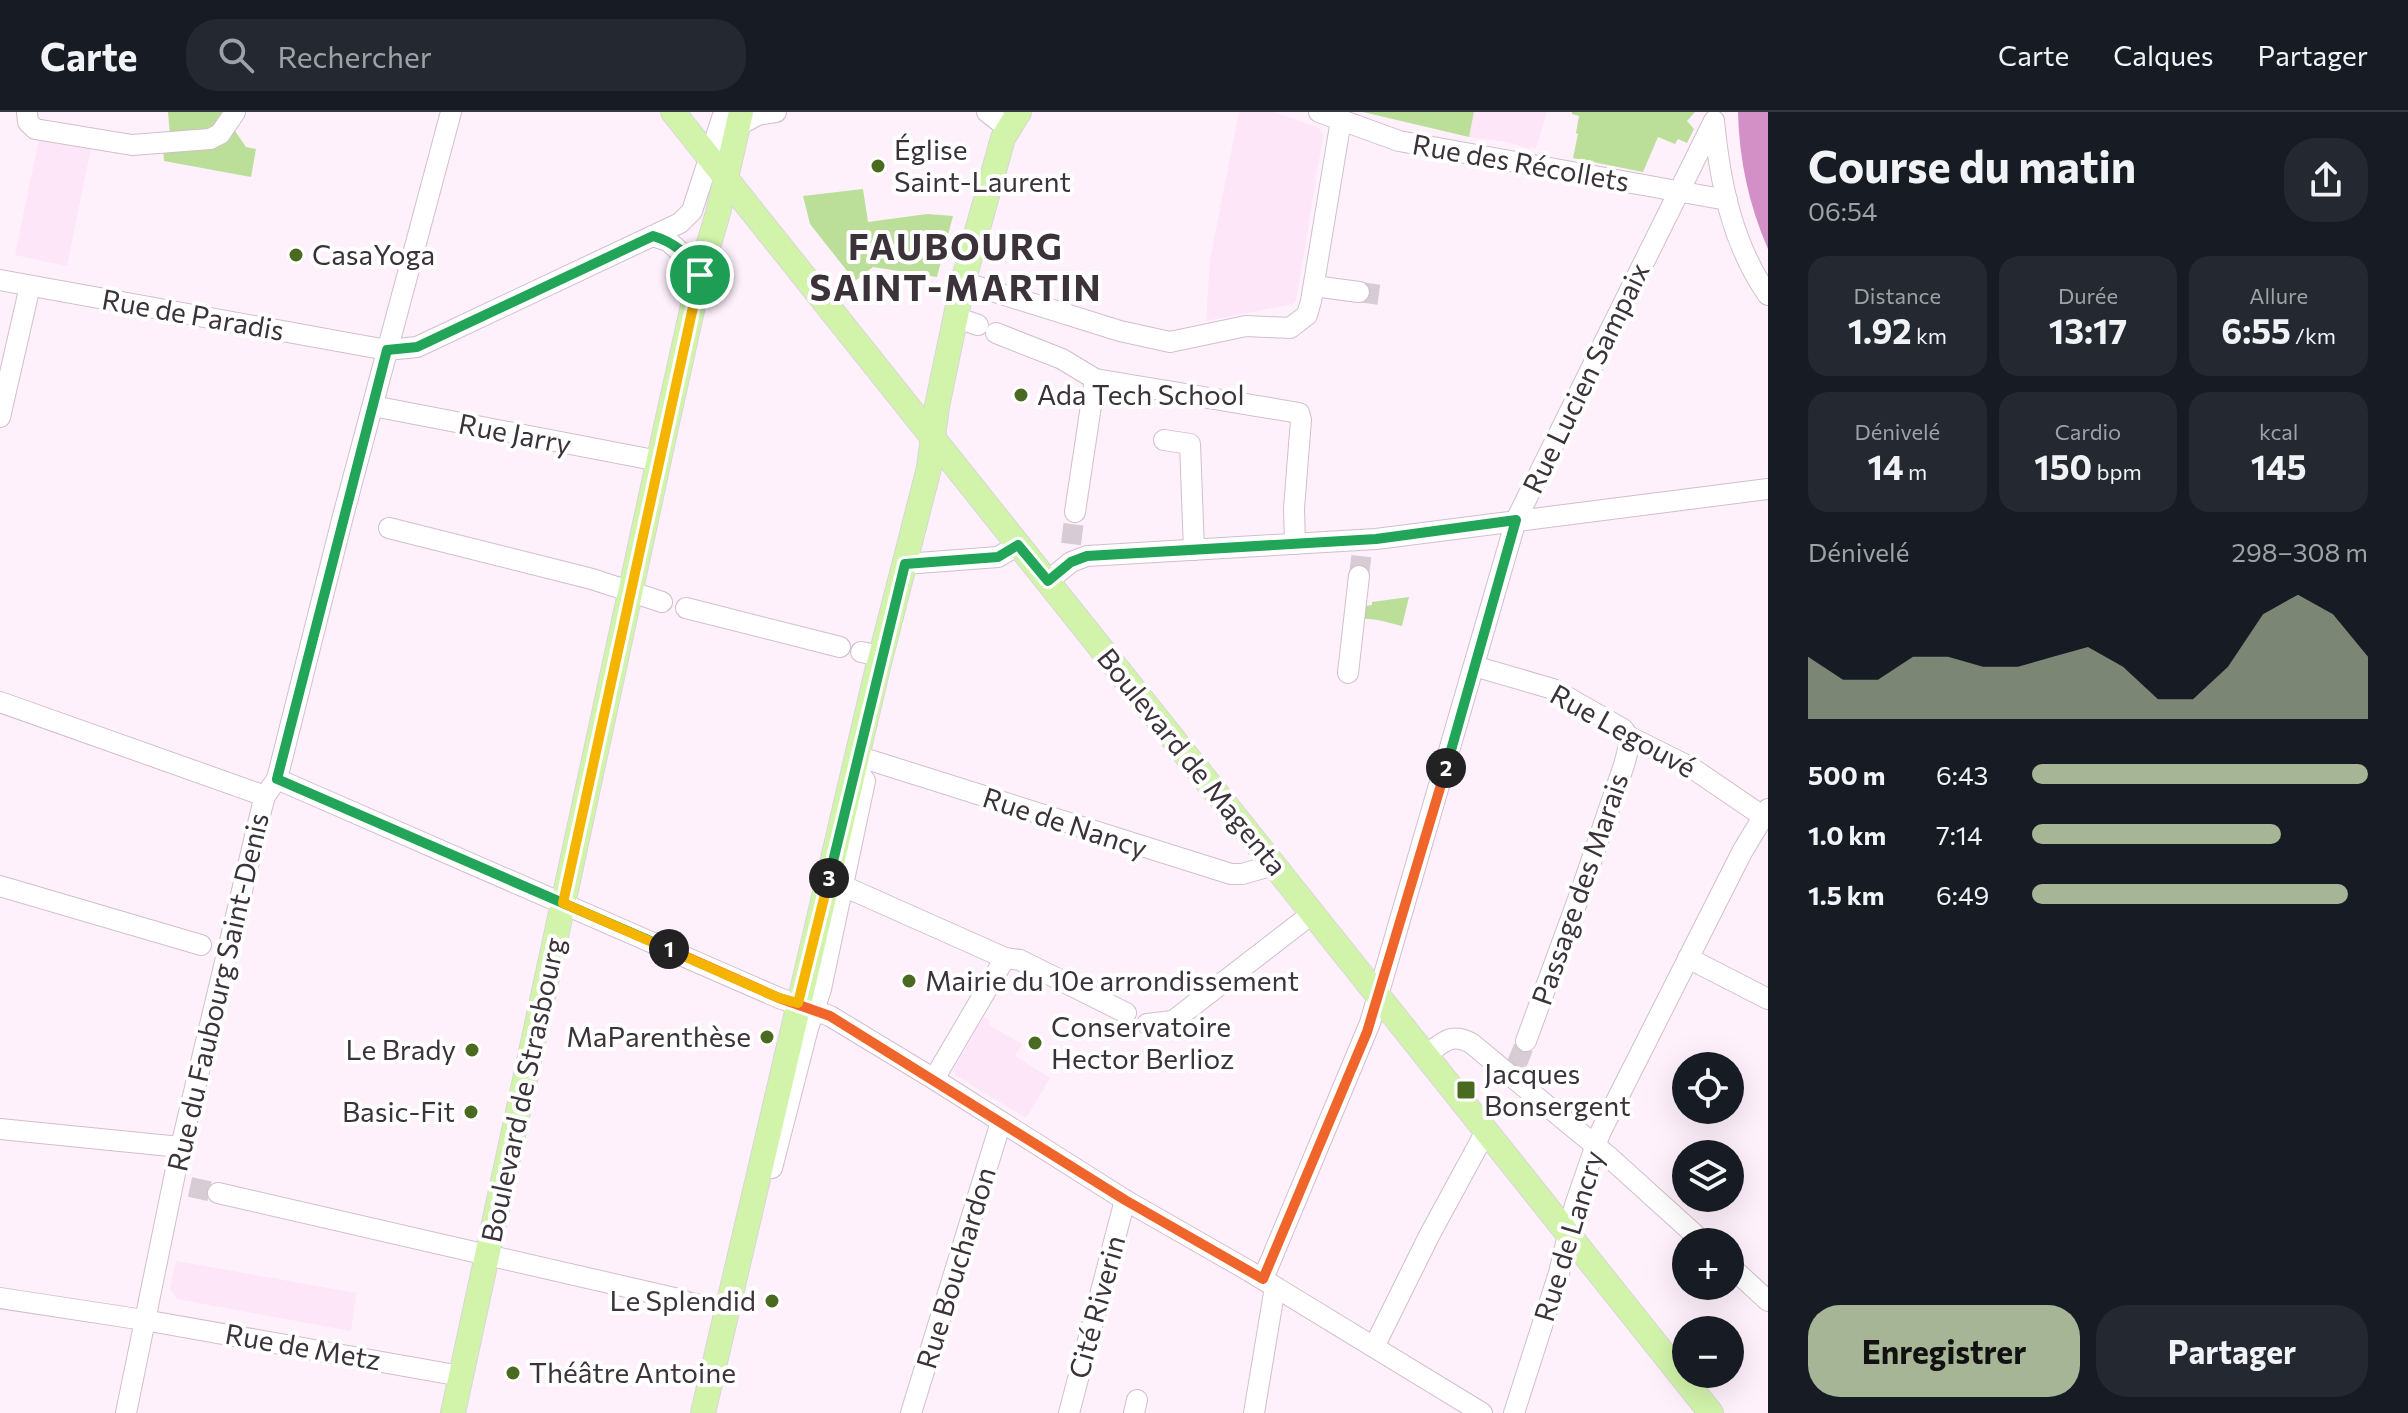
<!DOCTYPE html>
<html lang="fr">
<head>
<meta charset="utf-8">
<style>
	body { margin:0; font-family:Commissioner,sans-serif; background:#242831; color:#f1f3f6; height:100vh; display:flex; flex-direction:column; font-size:30px; white-space:nowrap }
	* { box-sizing:border-box; margin:0 }
	p { font-size:26px; color:#9ea1a6 }
	.icon { flex:none; width:44px; height:44px; fill:none; stroke:currentColor; stroke-width:2; stroke-linecap:round; stroke-linejoin:round }
	.map { position:relative; flex:1; overflow:hidden }
	.side { display:flex; flex-direction:column; background:#171b24; width:640px }
	.side>* { flex:none }
	.controls { position:absolute; left:1672px; top:940px; display:grid; gap:16px }
	.controls a { display:grid; place-items:center; width:72px; height:72px; border-radius:50%; background:#171b24; box-shadow:0 8px 32px #0002; font-size:40px }
	.pin { position:absolute; display:grid; place-items:center; width:68px; height:68px; color:#fff; margin:-34px; border:4px solid #fff; border-radius:50%; box-shadow:0 2px 8px #0007 }
	.km { position:absolute; width:40px; height:40px; margin:-20px; border-radius:50%; background:#222; color:#fff; font-size:22px; line-height:40px; text-align:center }
	.round { display:grid; place-items:center; flex:none; width:84px; height:84px; border-radius:32px; background:#242831 }
	.overview { display:flex; align-items:center; justify-content:space-between; height:136px; padding:0 40px }
	h1 { font-size:44px; font-weight:700; line-height:60px }
	.stats { display:grid; grid-template-columns:repeat(3,1fr); gap:12px; height:136px; padding:8px 40px }
	.stats div { display:grid; align-content:center; border-radius:20px; background:#242831; text-align:center }
	.stats b { font-size:34px; font-weight:700 }
	.stats small { font-size:22px; font-weight:400 }
	.stats p { font-size:22px }
	.chart { height:224px; padding:16px 40px }
	.chart p { display:flex; justify-content:space-between }
	.chart svg { width:100%; height:144px; margin-top:8px; fill:#a6b596; opacity:.7 }
	.button { display:flex; gap:16px; margin-top:auto; padding:16px 40px }
	.button a { flex:1; height:92px; border-radius:32px; background:#a6b596; color:#111; font-size:32px; font-weight:700; line-height:92px; text-align:center }
	.button a+a { background:#242831; color:#f1f3f6 }
	ul { padding:0 40px; list-style:none; font-size:26px }
	li { display:grid; grid-template-columns:128px 96px 1fr; align-items:center; height:60px }
	li i { height:20px; border-radius:10px; background:#a6b596 }
	header { display:flex; align-items:center; gap:48px; box-sizing:border-box; height:112px; padding:0 40px; background:#171b24; border-bottom:2px solid #363941 }
	header strong { font-size:38px }
	nav { display:flex; gap:44px; margin-inline-start:auto; font-size:28px }
	.search { width:560px; height:72px; background:#242831; display:flex; align-items:center; gap:20px; box-sizing:border-box; padding:0 28px; border-radius:32px; color:#9ea1a6; font-size:30px }
	main { display:flex; flex:1; min-height:0 }
	.map>svg:first-child { display:block }
	.built { fill:#fce6f7 }
	.green { fill:#bbde98 }
	.water { fill:#d290c6 }
	.lines { fill:none; stroke-linecap:round; stroke-linejoin:round }
	.minor-tunnel { stroke:#d7cbd4; stroke-width:20; stroke-dasharray:20 10; stroke-linecap:butt }
	.minor-casing { stroke:#d2becd; stroke-width:22 }
	.major-casing { stroke:#d8d6d7; stroke-width:26 }
	.minor { stroke:#fff; stroke-width:20 }
	.major { stroke:#d2f4aa; stroke-width:24 }
	.split-1-casing { stroke:#fff; stroke-width:16 }
	.split-2-casing { stroke:#fff; stroke-width:16 }
	.split-3-casing { stroke:#fff; stroke-width:16 }
	.split-4-casing { stroke:#fff; stroke-width:16 }
	.split-1 { stroke:#22a559; stroke-width:10 }
	.split-2 { stroke:#f0652b; stroke-width:10 }
	.split-3 { stroke:#22a559; stroke-width:10 }
	.split-4 { stroke:#f5b400; stroke-width:10 }
	.poi-dot { fill:#4a6a20; stroke:#fff; stroke-width:3 }
	.labels { text-anchor:middle; stroke-width:8; stroke-linejoin:round; paint-order:stroke }
	.poi-label { font-size:28px; fill:#3b3339; stroke:#fff; text-anchor:start }
	.street-label { font-size:28px; fill:#3b3339; stroke:#fff }
	.district-label { font-size:36px; font-weight:bold; letter-spacing:2px; fill:#3b3339; stroke:#fff }
</style>
</head>
<body>
<header>
<strong>Carte</strong>
<div class="search"><svg class="icon" aria-label="search" viewBox="0 0 24 24"><circle cx="10" cy="10" r="6"/><path d="M15 15l6 6"/></svg>Rechercher</div>
<nav><a>Carte</a><a>Calques</a><a>Partager</a></nav>
</header>
<main>
<div class="map">
<svg width="1768" height="1301" viewBox="0 0 1768 1301">
	<rect width="100%" height="100%" fill="#fef1fb"/>
	<!-- built -->
	<g class="built">
		<path d="M 1239,0 L 1274,0 L 1319,16 L 1323,24 L 1296,189 L 1293,192 L 1206,209 L 1210,148 Z"/>
		<path d="M 1474,0 L 1547,0 L 1536,36 L 1530,35 L 1529,37 L 1507,30 L 1469,25 Z"/>
		<path d="M 39,27 L 91,36 L 67,154 L 15,143 Z"/>
		<path d="M 984,905 L 991,909 L 989,913 L 1022,932 L 1015,944 L 1050,966 L 1026,1006 L 955,963 L 954,956 Z"/>
		<path d="M 176,1149 L 356,1181 L 351,1219 L 177,1187 L 170,1177 Z"/>
	</g>
	<!-- green -->
	<g class="green">
		<path d="M 168,0 L 227,0 L 214,16 L 170,23 Z"/>
		<path d="M 1363,0 L 1474,0 L 1469,25 Z"/>
		<path d="M 1572,0 L 1695,0 L 1687,9 L 1694,17 L 1687,31 L 1678,27 L 1675,32 L 1658,25 L 1643,60 L 1573,46 L 1578,22 L 1576,21 L 1579,4 L 1572,2 Z"/>
		<path d="M 233,16 L 246,35 L 256,37 L 251,65 L 164,49 L 163,37 Z"/>
		<path d="M 863,77 L 868,110 L 927,102 L 953,104 L 937,165 L 873,155 L 855,169 L 810,112 L 803,84 Z"/>
		<path d="M 1409,485 L 1402,514 L 1378,508 L 1359,506 L 1360,495 L 1372,493 L 1372,490 Z"/>
	</g>
	<!-- water -->
	<path class="water" d="M 1738,0 L 1768,0 L 1768,137 C 1749,94 1739,47 1738,0 Z"/>
	<g class="lines">
		<!-- minor-tunnel -->
		<g class="minor-tunnel">
			<path d="M 1359,180 L 1388,184"/>
			<path d="M 1071,432 L 1075,400"/>
			<path d="M 1359,464 L 1362,438"/>
			<path d="M 1516,954 L 1526,929"/>
			<path d="M 190,1075 L 218,1081"/>
			<path d="M 683,1188 L 711,1194"/>
		</g>
		<defs>
			<g id="minor">
				<path d="M 27,0 L 28,10 L 35,17 L 132,33 L 210,27 L 220,22 L 235,0"/>
				<path d="M 987,0 L 1001,11"/>
				<path d="M 1319,0 L 1399,29 L 1727,88"/>
				<path d="M 1714,9 C 1720,70 1732,132 1768,183"/>
				<path d="M 739,13 L 758,3 L 776,0"/>
				<path d="M 653,124 L 668,129 L 701,158"/>
				<path d="M 0,168 L 387,238 L 417,235 L 680,111 L 692,99 L 724,0"/>
				<path d="M 963,170 L 1120,219 L 1170,230 L 1246,214 L 1290,216 L 1307,203 L 1311,189 L 1341,8"/>
				<path d="M 1314,174 L 1359,180"/>
				<path d="M 955,205 L 978,213"/>
				<path d="M 996,221 L 1062,247 L 1095,267"/>
				<path d="M 373,294 L 659,349"/>
				<path d="M 0,305 L 30,174"/>
				<path d="M 1164,328 L 1190,332 L 1194,438"/>
				<path d="M 1075,400 L 1095,267 L 1299,301 L 1301,308 L 1294,396 L 1295,432"/>
				<path d="M 389,416 L 592,467 L 662,490"/>
				<path d="M 905,452 L 998,445 L 1018,433"/>
				<path d="M 1048,469 L 1071,450 L 1087,444 L 1376,427 L 1768,377"/>
				<path d="M 686,496 L 840,535"/>
				<path d="M 861,540 L 881,544"/>
				<path d="M 1474,554 L 1553,577 L 1623,617 L 1628,624 L 1692,656 L 1764,705"/>
				<path d="M 1348,561 L 1359,464"/>
				<path d="M 0,590 L 265,684"/>
				<path d="M 857,644 L 1231,762 L 1242,762 L 1274,753"/>
				<path d="M 277,667 L 779,886 L 830,904 L 934,967 L 1125,1088 L 1249,1159 L 1482,1301"/>
				<path d="M 832,769 L 1005,846 L 1020,848 L 1126,901"/>
				<path d="M 0,774 L 201,833"/>
				<path d="M 1688,846 L 1768,887"/>
				<path d="M 1147,912 L 1173,909 L 1313,801"/>
				<path d="M 1526,929 L 1580,782 L 1624,653 L 1629,634 L 1628,624"/>
				<path d="M 1426,943 C 1443,931 1450,920 1471,931 L 1608,1044 L 1703,1130"/>
				<path d="M 934,967 L 1005,846"/>
				<path d="M 0,1017 L 180,1035"/>
				<path d="M 772,1056 L 808,916 L 821,877 L 865,669 L 855,654"/>
				<path d="M 218,1081 L 683,1188"/>
				<path d="M 1730,1154 L 1768,1189"/>
				<path d="M 1263,1167 L 1370,911 L 1516,408 L 1714,9"/>
				<path d="M 0,1186 L 144,1208 L 461,1264"/>
				<path d="M 1374,1235 L 1430,1122 L 1486,1019"/>
				<path d="M 126,1301 L 178,1047 L 262,695 L 265,684 L 277,667 L 343,404 L 451,0"/>
				<path d="M 911,1301 L 1001,1010"/>
				<path d="M 1069,1301 L 1125,1088"/>
				<path d="M 1134,1301 L 1137,1288"/>
				<path d="M 1254,1301 L 1275,1175"/>
				<path d="M 1514,1301 L 1559,1161 L 1575,1093 L 1600,1021 L 1742,740 L 1768,697"/>
			</g>
			<g id="major">
				<path d="M 673,0 L 1711,1301"/>
				<path d="M 453,1301 L 664,324 L 701,158 L 718,101 L 741,0"/>
				<path d="M 703,1301 L 878,555 L 929,356 L 937,294 L 963,170 L 1003,26 L 1019,0"/>
			</g>
		</defs>
		<!-- minor casing -->
		<use href="#minor" class="minor-casing"/>
		<!-- major casing -->
		<use href="#major" class="major-casing"/>
		<!-- minor -->
		<use href="#minor" class="minor"/>
		<!-- major -->
		<use href="#major" class="major"/>
	</g>
	<g class="lines">
		<defs>
			<path id="split-1" d="M 669,837 L 277,667 L 387,238 L 417,235 L 653,124 C 674,130 686,142 701,158 L 700,163"/>
			<path id="split-2" d="M 669,837 L 779,886 L 830,904 L 1125,1088 L 1263,1167 L 1367,920 L 1446,656"/>
			<path id="split-3" d="M 829,766 L 905,452 L 998,445 L 1018,433 L 1048,469 L 1071,450 L 1087,444 L 1376,427 L 1516,408 L 1446,656"/>
			<path id="split-4" d="M 700,163 L 563,791 L 779,886 L 798,891 L 829,766"/>
		</defs>
		<!-- split-1 casing -->
		<use href="#split-1" class="split-1-casing"/>
		<!-- split-2 casing -->
		<use href="#split-2" class="split-2-casing"/>
		<!-- split-3 casing -->
		<use href="#split-3" class="split-3-casing"/>
		<!-- split-4 casing -->
		<use href="#split-4" class="split-4-casing"/>
		<!-- split-1 -->
		<use href="#split-1" class="split-1"/>
		<!-- split-2 -->
		<use href="#split-2" class="split-2"/>
		<!-- split-3 -->
		<use href="#split-3" class="split-3"/>
		<!-- split-4 -->
		<use href="#split-4" class="split-4"/>
	</g>
	<!-- markers -->
	<g class="poi-dot">
		<circle cx="878" cy="54" r="8"/>
		<circle cx="296" cy="143" r="8"/>
		<circle cx="1021" cy="283" r="8"/>
		<circle cx="909" cy="869" r="8"/>
		<circle cx="767" cy="925" r="8"/>
		<circle cx="1035" cy="931" r="8"/>
		<circle cx="472" cy="938" r="8"/>
		<rect x="1456" y="968" width="20" height="20" rx="4"/>
		<circle cx="471" cy="1000" r="8"/>
		<circle cx="772" cy="1189" r="8"/>
		<circle cx="513" cy="1261" r="8"/>
	</g>
	<g class="labels">
		<!-- poi labels -->
		<g class="poi-label">
			<text x="894" y="48">Église<tspan x="894" dy="32">Saint-Laurent</tspan></text>
			<text x="312" y="153">CasaYoga</text>
			<text x="1037" y="293">Ada Tech School</text>
			<text x="925" y="879">Mairie du 10e arrondissement</text>
			<text x="1051" y="925">Conservatoire<tspan x="1051" dy="32">Hector Berlioz</tspan></text>
			<text x="751" y="935" text-anchor="end">MaParenthèse</text>
			<text x="456" y="948" text-anchor="end">Le Brady</text>
			<text x="1484" y="972">Jacques<tspan x="1484" dy="32">Bonsergent</tspan></text>
			<text x="455" y="1010" text-anchor="end">Basic-Fit</text>
			<text x="756" y="1199" text-anchor="end">Le Splendid</text>
			<text x="529" y="1271">Théâtre Antoine</text>
		</g>
		<!-- street labels -->
		<g class="street-label">
			<text transform="translate(1521 51) rotate(10)" y="10">Rue des Récollets</text>
			<text transform="translate(193 203) rotate(10)" y="10">Rue de Paradis</text>
			<text transform="translate(1586 266) rotate(-64)" y="10">Rue Lucien Sampaix</text>
			<text transform="translate(515 322) rotate(11)" y="10">Rue Jarry</text>
			<text transform="translate(1623 619) rotate(29)" y="10">Rue Legouvé</text>
			<text transform="translate(1192 650) rotate(51)" y="10">Boulevard de Magenta</text>
			<text transform="translate(1065 711) rotate(18)" y="10">Rue de Nancy</text>
			<text transform="translate(1580 777) rotate(-71)" y="10">Passage des Marais</text>
			<text transform="translate(218 880) rotate(-77)" y="10">Rue du Faubourg Saint-Denis</text>
			<text transform="translate(523 978) rotate(-78)" y="10">Boulevard de Strasbourg</text>
			<text transform="translate(1569 1124) rotate(-73)" y="10">Rue de Lancry</text>
			<text transform="translate(956 1156) rotate(-73)" y="10">Rue Bouchardon</text>
			<text transform="translate(1097 1195) rotate(-75)" y="10">Cité Riverin</text>
			<text transform="translate(303 1235) rotate(10)" y="10">Rue de Metz</text>
		</g>
		<!-- district labels -->
		<g class="district-label">
			<text x="956" y="148">FAUBOURG<tspan x="956" dy="41">SAINT-MARTIN</tspan></text>
		</g>
	</g>
</svg>
<div class="controls">
<a><svg class="icon" aria-label="locate" viewBox="0 0 24 24"><circle cx="12" cy="12" r="6"/><path d="M12 2v4M12 18v4M2 12h4M18 12h4"/></svg></a>
<a><svg class="icon" aria-label="layers" viewBox="0 0 24 24"><path d="M12 4l9 5-9 5-9-5zM3 14l9 5 9-5"/></svg></a>
<a>+</a>
<a>−</a>
</div>
<div class="pin" style="left:700px;top:163px;background:#1e9e55"><svg class="icon" aria-label="arrive" viewBox="0 0 24 24"><path d="M6 21V4h12l-3 4 3 4H6"/></svg></div>
<b class="km" style="left:669px;top:837px">1</b>
<b class="km" style="left:1446px;top:656px">2</b>
<b class="km" style="left:829px;top:766px">3</b>
</div>
<section class="side">
<div class="overview"><div><h1>Course du matin</h1><p>06:54</p></div><a class="round"><svg class="icon" aria-label="share" viewBox="0 0 24 24"><path d="M12 15V3M7 8l5-5 5 5M5 13v7h14v-7"/></svg></a></div>
<div class="stats">
<div><p>Distance</p><b>1.92<small> km</small></b></div>
<div><p>Durée</p><b>13:17</b></div>
<div><p>Allure</p><b>6:55<small> /km</small></b></div>
</div>
<div class="stats">
<div><p>Dénivelé</p><b>14<small> m</small></b></div>
<div><p>Cardio</p><b>150<small> bpm</small></b></div>
<div><p>kcal</p><b>145</b></div>
</div>
<div class="chart"><p><span>Dénivelé</span>298–308 m</p>
<svg viewBox="0 0 160 44" preserveAspectRatio="none"><path d="M0 44V25L10 32L20 32L30 25L40 25L50 28L60 28L70 25L80 22L90 28L100 38L110 38L120 28L130 12L140 6L150 12L160 25V44z"/></svg>
</div>
<ul>
<li><b>500 m</b>6:43<i style="width:100%"></i></li>
<li><b>1.0 km</b>7:14<i style="width:74%"></i></li>
<li><b>1.5 km</b>6:49<i style="width:94%"></i></li>
</ul>
<div class="button"><a>Enregistrer</a><a>Partager</a></div>
</section>
</main>
</body>
</html>
